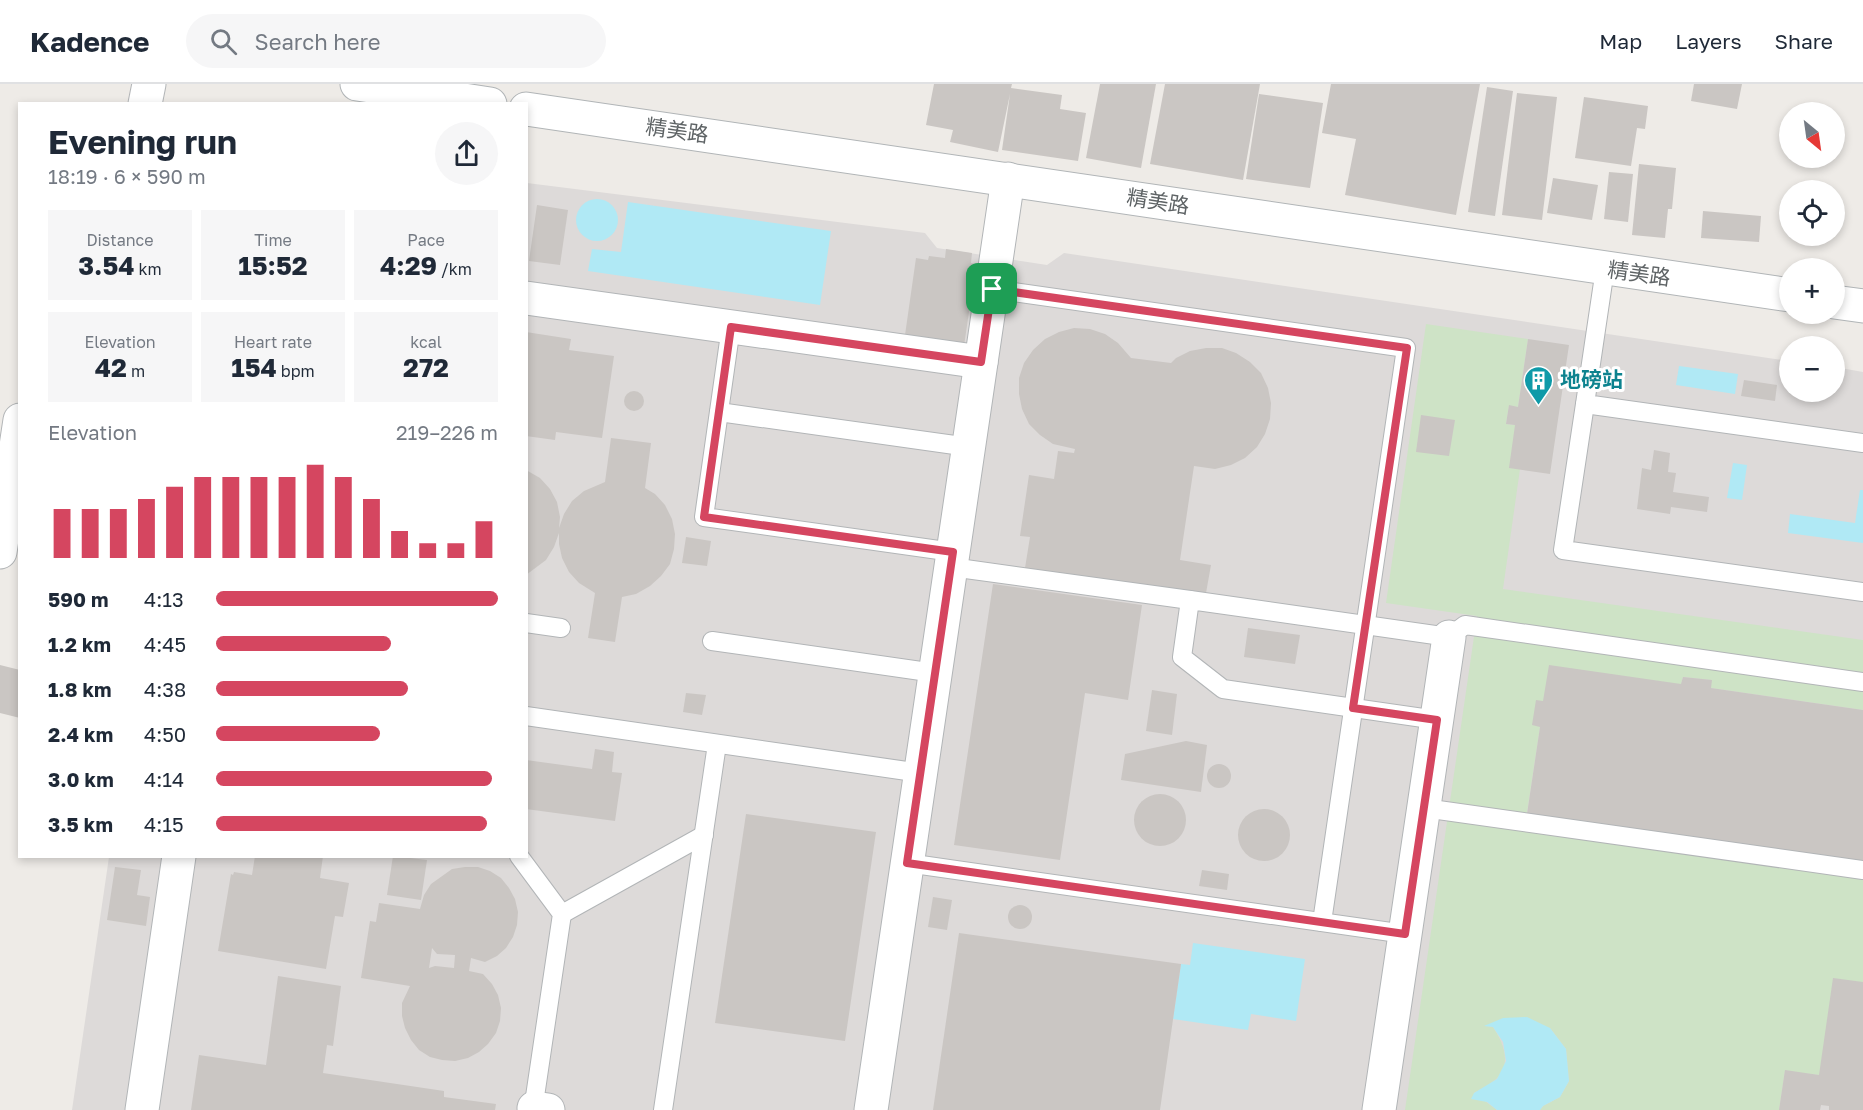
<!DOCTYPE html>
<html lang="en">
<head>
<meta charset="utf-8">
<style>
	body { margin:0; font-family:"Golos Text","Noto Sans TC",sans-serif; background:#f6f6f7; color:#1f2937; height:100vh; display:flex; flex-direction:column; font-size:22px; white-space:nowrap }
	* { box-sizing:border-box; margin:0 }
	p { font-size:20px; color:#747a83 }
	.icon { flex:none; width:33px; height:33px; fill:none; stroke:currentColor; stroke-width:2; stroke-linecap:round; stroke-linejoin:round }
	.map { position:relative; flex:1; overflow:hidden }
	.panel { position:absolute; left:18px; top:18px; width:510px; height:756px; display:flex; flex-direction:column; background:#fff; border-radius:0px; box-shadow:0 3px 9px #0003 }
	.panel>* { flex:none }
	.needle { width:39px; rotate:151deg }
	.controls { position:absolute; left:1779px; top:18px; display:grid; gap:12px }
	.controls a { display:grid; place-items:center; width:66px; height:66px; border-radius:50%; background:#fff; box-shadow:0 3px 9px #0003; font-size:30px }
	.pin { position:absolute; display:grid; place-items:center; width:51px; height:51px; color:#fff; margin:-26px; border-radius:12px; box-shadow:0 3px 9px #0006 }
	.round { display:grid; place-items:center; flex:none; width:63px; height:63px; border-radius:32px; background:#f6f6f7 }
	.headline { display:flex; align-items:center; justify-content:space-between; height:102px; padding:0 30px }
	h1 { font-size:33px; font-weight:700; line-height:45px }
	.stats { display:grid; grid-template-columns:repeat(3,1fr); gap:9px; height:102px; padding:6px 30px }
	.stats div { display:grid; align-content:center; border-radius:0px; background:#f6f6f7; text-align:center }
	.stats b { font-size:26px; font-weight:700 }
	.stats small { font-size:16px; font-weight:400 }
	.stats p { font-size:16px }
	.chart { height:168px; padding:12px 30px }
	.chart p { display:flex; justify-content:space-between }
	.chart svg { width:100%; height:108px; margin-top:6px; stroke:#d54660; stroke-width:6 }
	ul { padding:0 30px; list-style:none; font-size:20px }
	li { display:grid; grid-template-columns:96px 72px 1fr; align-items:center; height:45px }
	li i { height:15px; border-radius:8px; background:#d54660 }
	header { display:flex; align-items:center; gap:36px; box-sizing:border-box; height:84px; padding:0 30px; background:#fff; border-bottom:2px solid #e0e1e3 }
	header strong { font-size:28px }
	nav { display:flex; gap:33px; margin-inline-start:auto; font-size:21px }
	.search { width:420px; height:54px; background:#f6f6f7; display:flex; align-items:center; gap:15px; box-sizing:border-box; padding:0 21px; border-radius:33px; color:#747a83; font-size:22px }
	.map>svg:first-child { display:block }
	.industrial { fill:#dddad9 }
	.green { fill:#cee3c6 }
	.water { fill:#b0e9f5 }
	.building { fill:#cac6c3; fill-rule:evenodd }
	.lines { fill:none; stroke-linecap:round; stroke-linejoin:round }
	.lane-casing { stroke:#b2b5b7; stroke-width:20 }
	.street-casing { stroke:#b2b5b7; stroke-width:35 }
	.secondary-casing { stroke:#b1b5b7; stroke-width:35 }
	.lane { stroke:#fff; stroke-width:18 }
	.street { stroke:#fff; stroke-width:33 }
	.secondary { stroke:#fff; stroke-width:33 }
	.route-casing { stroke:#fff; stroke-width:12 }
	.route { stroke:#d54660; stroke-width:8 }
	.labels { text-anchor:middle; stroke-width:6; stroke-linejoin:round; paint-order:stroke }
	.street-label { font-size:21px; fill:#5e6365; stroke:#fff }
	.culture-label { font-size:21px; font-weight:bold; fill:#0d838f; stroke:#fff; text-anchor:start }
</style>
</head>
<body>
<header>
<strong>Kadence</strong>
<div class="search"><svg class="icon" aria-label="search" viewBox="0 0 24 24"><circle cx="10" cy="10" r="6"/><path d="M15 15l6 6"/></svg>Search here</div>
<nav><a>Map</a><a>Layers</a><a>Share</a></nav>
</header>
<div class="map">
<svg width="1863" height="1026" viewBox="0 0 1863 1026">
	<rect width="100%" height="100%" fill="#eeebe7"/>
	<!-- industrial -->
	<path class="industrial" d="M 527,99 L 925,149 L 937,164 L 1047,181 L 1064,169 L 1789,277 L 1790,308 L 1834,308 L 1835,283 L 1863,288 L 1863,1026 L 72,1026 L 109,773 L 526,772 Z"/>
	<!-- green -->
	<path class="green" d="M 1426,240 L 1528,255 L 1518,323 L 1509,322 L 1506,340 L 1515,341 L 1520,385 L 1503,505 L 1863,556 L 1863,626 L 1711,604 L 1711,596 L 1683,593 L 1681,600 L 1540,643 L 1527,729 L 1863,777 L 1863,898 L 1819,991 L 1785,987 L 1779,1026 L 1540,1026 L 1543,1022 L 1560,1013 L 1569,997 L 1566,965 L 1550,944 L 1486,942 L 1493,943 C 1503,958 1513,981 1495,996 C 1489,1001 1481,1005 1474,1009 L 1497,1026 L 1405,1026 L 1477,532 L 1386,519 Z"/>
	<!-- water -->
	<g class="water">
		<circle cx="597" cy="136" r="21"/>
		<path d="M 628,118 L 831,147 L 820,221 L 588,187 L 592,165 L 621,168 Z"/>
		<path d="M 1679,282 L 1738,290 L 1735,310 L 1676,301 Z"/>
		<path d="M 1733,379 L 1747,381 L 1742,416 L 1727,414 Z"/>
		<path d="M 1860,406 L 1863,406 L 1863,459 L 1788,449 L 1790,430 L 1855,439 Z"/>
		<path d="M 1193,859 L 1305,875 L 1296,937 L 1251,930 L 1248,946 L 1173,935 L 1181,880 L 1190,881 Z"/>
		<path d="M 1527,933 L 1550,944 L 1566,965 L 1569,997 L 1560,1013 L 1543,1022 L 1540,1026 L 1497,1026 L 1487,1018 L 1471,1015 L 1474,1009 L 1497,995 L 1506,977 L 1503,958 L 1493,943 L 1484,942 L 1503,934 Z"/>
	</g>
	<!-- building -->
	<g class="building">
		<path d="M 934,0 L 1012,0 L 1011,4 L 1062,11 L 1060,25 L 1086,29 L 1078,77 L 1002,66 L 1010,10 L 998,68 L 950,58 L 953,46 L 926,41 Z"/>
		<path d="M 1100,0 L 1156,0 L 1141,84 L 1086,74 Z"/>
		<path d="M 1165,0 L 1260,0 L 1243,96 L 1150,80 Z"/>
		<path d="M 1331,0 L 1480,0 L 1456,131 L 1345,111 L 1356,55 L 1322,49 Z"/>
		<path d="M 1694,0 L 1742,0 L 1737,25 L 1691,17 Z"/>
		<path d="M 1487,3 L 1513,7 L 1495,132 L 1468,128 Z"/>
		<path d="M 1517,9 L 1557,13 L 1542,136 L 1502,131 Z"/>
		<path d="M 1259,10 L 1323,19 L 1310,104 L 1246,95 Z"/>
		<path d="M 1584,13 L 1648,22 L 1645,45 L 1637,44 L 1631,82 L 1575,74 Z"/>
		<path d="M 1639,80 L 1676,84 L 1672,125 L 1668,125 L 1665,154 L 1632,151 Z"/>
		<path d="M 1609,88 L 1633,90 L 1628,138 L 1604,135 Z"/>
		<path d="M 1553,94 L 1598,101 L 1592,136 L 1547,129 Z"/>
		<path d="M 537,121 L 568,126 L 560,181 L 529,177 Z"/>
		<path d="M 1703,127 L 1761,132 L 1759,158 L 1701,154 Z"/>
		<path d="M 946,165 L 972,169 L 971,179 L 976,180 L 964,262 L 916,255 L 916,252 L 905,251 L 916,174 L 928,176 L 929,172 L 945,174 Z"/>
		<path d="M 1074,244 L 1090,245 L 1105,250 L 1118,259 L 1131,274 L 1171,279 L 1176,274 L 1190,267 L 1206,264 L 1222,264 L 1236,269 L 1250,278 L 1261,289 L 1268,304 L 1271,319 L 1270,335 L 1265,350 L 1257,363 L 1245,374 L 1231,381 L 1215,385 L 1194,382 L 1180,476 L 1211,481 L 1206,509 L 1025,484 L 1030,453 L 1020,452 L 1029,391 L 1054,395 L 1058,367 L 1074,369 L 1075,365 L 1053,360 L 1040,351 L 1029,340 L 1022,325 L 1019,310 L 1019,294 L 1024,279 L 1033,266 L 1045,255 L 1059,248 Z"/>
		<path d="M 526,248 L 571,255 L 569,266 L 614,272 L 602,354 L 556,348 L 555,356 L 526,352 Z"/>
		<path d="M 1528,255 L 1569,261 L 1550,390 L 1509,384 L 1515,341 L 1506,340 L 1509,321 L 1518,323 Z"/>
		<path d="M 1744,296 L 1777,301 L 1775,317 L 1741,312 Z"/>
		<circle cx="634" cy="317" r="10"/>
		<path d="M 1421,331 L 1455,336 L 1449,372 L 1416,368 Z"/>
		<path d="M 611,354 L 651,359 L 645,404 L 655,410 L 665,421 L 672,435 L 675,450 L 674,465 L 670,480 L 661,492 L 650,502 L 636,510 L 622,513 L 615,558 L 588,554 L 595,509 L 579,499 L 569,488 L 562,474 L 559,460 L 559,449 L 554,463 L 546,476 L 526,491 L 526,386 L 540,394 L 550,405 L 557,418 L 560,433 L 559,444 L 564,430 L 572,417 L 584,407 L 605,398 Z"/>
		<path d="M 1654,366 L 1670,369 L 1668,388 L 1676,389 L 1673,408 L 1709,413 L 1707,428 L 1671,423 L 1670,430 L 1637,425 L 1642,384 L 1651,386 Z"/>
		<path d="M 686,453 L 711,457 L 707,482 L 682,479 Z"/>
		<path d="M 993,500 L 1142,521 L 1128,616 L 1085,609 L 1060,776 L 954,761 Z"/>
		<path d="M 1248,544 L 1300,551 L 1295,580 L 1244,573 Z"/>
		<path d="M 0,581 L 20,586 L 20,634 L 0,629 Z"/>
		<path d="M 1549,581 L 1681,600 L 1683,593 L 1712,596 L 1711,604 L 1863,626 L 1863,777 L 1527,730 L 1540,643 L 1532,641 L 1536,616 L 1543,617 Z"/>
		<path d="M 1152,606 L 1177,610 L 1172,651 L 1146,647 Z"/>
		<path d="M 686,609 L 706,611 L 702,631 L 683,628 Z"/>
		<path d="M 1186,657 L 1207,661 L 1201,708 L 1121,696 L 1125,670 Z"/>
		<path d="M 595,665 L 614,668 L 612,688 L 622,689 L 615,737 L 526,725 L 526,676 L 592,685 Z"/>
		<circle cx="1219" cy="692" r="12"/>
		<circle cx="1160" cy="736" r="26"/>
		<circle cx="1264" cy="751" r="26"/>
		<path d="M 746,730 L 876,748 L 845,957 L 715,939 Z"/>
		<path d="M 255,772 L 323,772 L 320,794 L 349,799 L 343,833 L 335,832 L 326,885 L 218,867 L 231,790 L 233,791 L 234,788 L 252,791 Z"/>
		<path d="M 393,772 L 427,776 L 421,816 L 387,811 Z"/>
		<path d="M 115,783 L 141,786 L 137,811 L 150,813 L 146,842 L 107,836 Z"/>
		<path d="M 465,783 L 478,783 L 490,787 L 501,794 L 509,804 L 515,815 L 518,828 L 517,841 L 513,853 L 506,864 L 497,872 L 485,878 L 471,874 L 469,887 L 483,890 L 492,900 L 498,911 L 501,924 L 500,937 L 496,949 L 488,960 L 479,968 L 468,974 L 455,977 L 442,976 L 430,973 L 419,966 L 411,956 L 405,944 L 402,932 L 402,919 L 410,902 L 361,894 L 370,837 L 376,838 L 379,819 L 420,825 L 424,811 L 431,800 L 452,785 ZM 432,864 L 437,870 L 455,871 L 454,884 L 435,882 L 429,884 Z"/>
		<path d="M 1202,786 L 1229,790 L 1227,806 L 1199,802 Z"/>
		<path d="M 933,813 L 952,816 L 947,846 L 928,843 Z"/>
		<circle cx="1020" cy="833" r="12"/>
		<path d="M 959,849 L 1181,880 L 1160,1026 L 933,1026 Z"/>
		<path d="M 278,892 L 341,902 L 333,962 L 327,961 L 323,989 L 444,1007 L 444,1013 L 496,1020 L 495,1026 L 191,1026 L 199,971 L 266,981 Z"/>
		<path d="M 1833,894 L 1863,898 L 1863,1026 L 1829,1026 L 1829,1022 L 1821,1021 L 1820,1026 L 1779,1026 L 1785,986 L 1819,991 Z"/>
	</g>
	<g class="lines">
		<defs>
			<g id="lane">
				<path d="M 1605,185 L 1585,320 L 1863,359"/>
				<path d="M 992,205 L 1406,264 L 1322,838"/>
				<path d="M 731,243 L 704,433 L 953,468"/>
				<path d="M 1585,320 L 1563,466 L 1863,508"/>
				<path d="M 719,328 L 969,363"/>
				<path d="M 951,483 L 1190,516"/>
				<path d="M 526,539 L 561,544"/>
				<path d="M 712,557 L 935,589"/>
				<path d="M 526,632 L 921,689"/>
				<path d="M 1437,636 L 1223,605 L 1182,573 L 1190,516 L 1449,553 L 1465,541 L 1863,598"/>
				<path d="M 1424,724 L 1863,786"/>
				<path d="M 519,772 L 562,830 L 533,1026"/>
				<path d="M 907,779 L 1405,850"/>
				<path d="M 562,830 L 704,751"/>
				<path d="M 663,1026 L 717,660"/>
			</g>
			<g id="street">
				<path d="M 145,20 L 149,0"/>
				<path d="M 526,214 L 981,278"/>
				<path d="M 0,468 L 20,336"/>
				<path d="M 534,1024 L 548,1026"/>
				<path d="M 142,1026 L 179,772"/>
				<path d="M 871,1026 L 1008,95"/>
				<path d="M 1379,1026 L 1449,553"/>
			</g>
			<g id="secondary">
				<path d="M 357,0 L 490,20"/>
				<path d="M 526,25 L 1790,211"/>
				<path d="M 1834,218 L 1863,222"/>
			</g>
		</defs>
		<!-- lane casing -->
		<use href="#lane" class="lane-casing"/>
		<!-- street casing -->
		<use href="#street" class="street-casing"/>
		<!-- secondary casing -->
		<use href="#secondary" class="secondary-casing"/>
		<!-- lane -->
		<use href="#lane" class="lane"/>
		<!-- street -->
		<use href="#street" class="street"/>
		<!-- secondary -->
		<use href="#secondary" class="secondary"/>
	</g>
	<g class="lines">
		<defs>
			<path id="route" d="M 992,205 L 1407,264 L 1353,624 L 1437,636 L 1405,850 L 907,779 L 953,468 L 704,433 L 731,243 L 981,278 Z"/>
		</defs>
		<!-- route casing -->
		<use href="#route" class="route-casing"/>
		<!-- route -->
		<use href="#route" class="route"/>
	</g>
	<!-- icons -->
	<defs>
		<symbol id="building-pin" viewBox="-11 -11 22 30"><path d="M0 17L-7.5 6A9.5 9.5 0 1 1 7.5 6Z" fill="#0f9aa8" stroke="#fff"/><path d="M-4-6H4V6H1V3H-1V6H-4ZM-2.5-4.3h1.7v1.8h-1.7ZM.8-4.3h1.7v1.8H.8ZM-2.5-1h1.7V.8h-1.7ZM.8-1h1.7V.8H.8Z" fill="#fff"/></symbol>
	</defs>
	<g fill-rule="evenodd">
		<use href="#building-pin" x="1522" y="280" width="33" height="45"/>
	</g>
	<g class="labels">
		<!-- street labels -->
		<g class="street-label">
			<text transform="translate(677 47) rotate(8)" y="7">精美路</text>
			<text transform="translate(1158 118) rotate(9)" y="7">精美路</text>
			<text transform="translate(1639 190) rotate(8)" y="7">精美路</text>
		</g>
		<!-- culture labels -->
		<g class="culture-label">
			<text x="1560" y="303">地磅站</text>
		</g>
	</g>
</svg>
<div class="controls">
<a><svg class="needle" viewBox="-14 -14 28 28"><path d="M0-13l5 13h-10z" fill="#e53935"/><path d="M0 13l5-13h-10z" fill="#747a83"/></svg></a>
<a><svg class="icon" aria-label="locate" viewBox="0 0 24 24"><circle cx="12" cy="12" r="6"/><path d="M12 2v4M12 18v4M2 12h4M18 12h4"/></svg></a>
<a>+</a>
<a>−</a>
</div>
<div class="pin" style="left:992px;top:205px;background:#1e9e55"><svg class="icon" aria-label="arrive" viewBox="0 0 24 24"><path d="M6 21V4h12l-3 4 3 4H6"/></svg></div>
<section class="panel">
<div class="headline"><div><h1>Evening run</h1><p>18:19 · 6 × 590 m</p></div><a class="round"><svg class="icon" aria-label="share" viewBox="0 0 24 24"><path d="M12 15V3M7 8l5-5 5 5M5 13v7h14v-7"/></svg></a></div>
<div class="stats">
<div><p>Distance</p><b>3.54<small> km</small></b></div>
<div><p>Time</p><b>15:52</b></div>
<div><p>Pace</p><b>4:29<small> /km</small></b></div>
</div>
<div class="stats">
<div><p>Elevation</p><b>42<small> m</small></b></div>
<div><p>Heart rate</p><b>154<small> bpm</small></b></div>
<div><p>kcal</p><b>272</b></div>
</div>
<div class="chart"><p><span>Elevation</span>219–226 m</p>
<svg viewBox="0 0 160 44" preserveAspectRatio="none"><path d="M5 44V24M15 44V24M25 44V24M35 44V20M45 44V15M55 44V11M65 44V11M75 44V11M85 44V11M95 44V6M105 44V11M115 44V20M125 44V33M135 44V38M145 44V38M155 44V29"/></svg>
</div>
<ul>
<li><b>590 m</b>4:13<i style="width:100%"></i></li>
<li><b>1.2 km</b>4:45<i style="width:62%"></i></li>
<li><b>1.8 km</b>4:38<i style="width:68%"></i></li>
<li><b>2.4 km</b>4:50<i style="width:58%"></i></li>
<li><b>3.0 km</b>4:14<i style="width:98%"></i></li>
<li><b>3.5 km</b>4:15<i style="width:96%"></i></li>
</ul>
</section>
</div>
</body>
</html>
